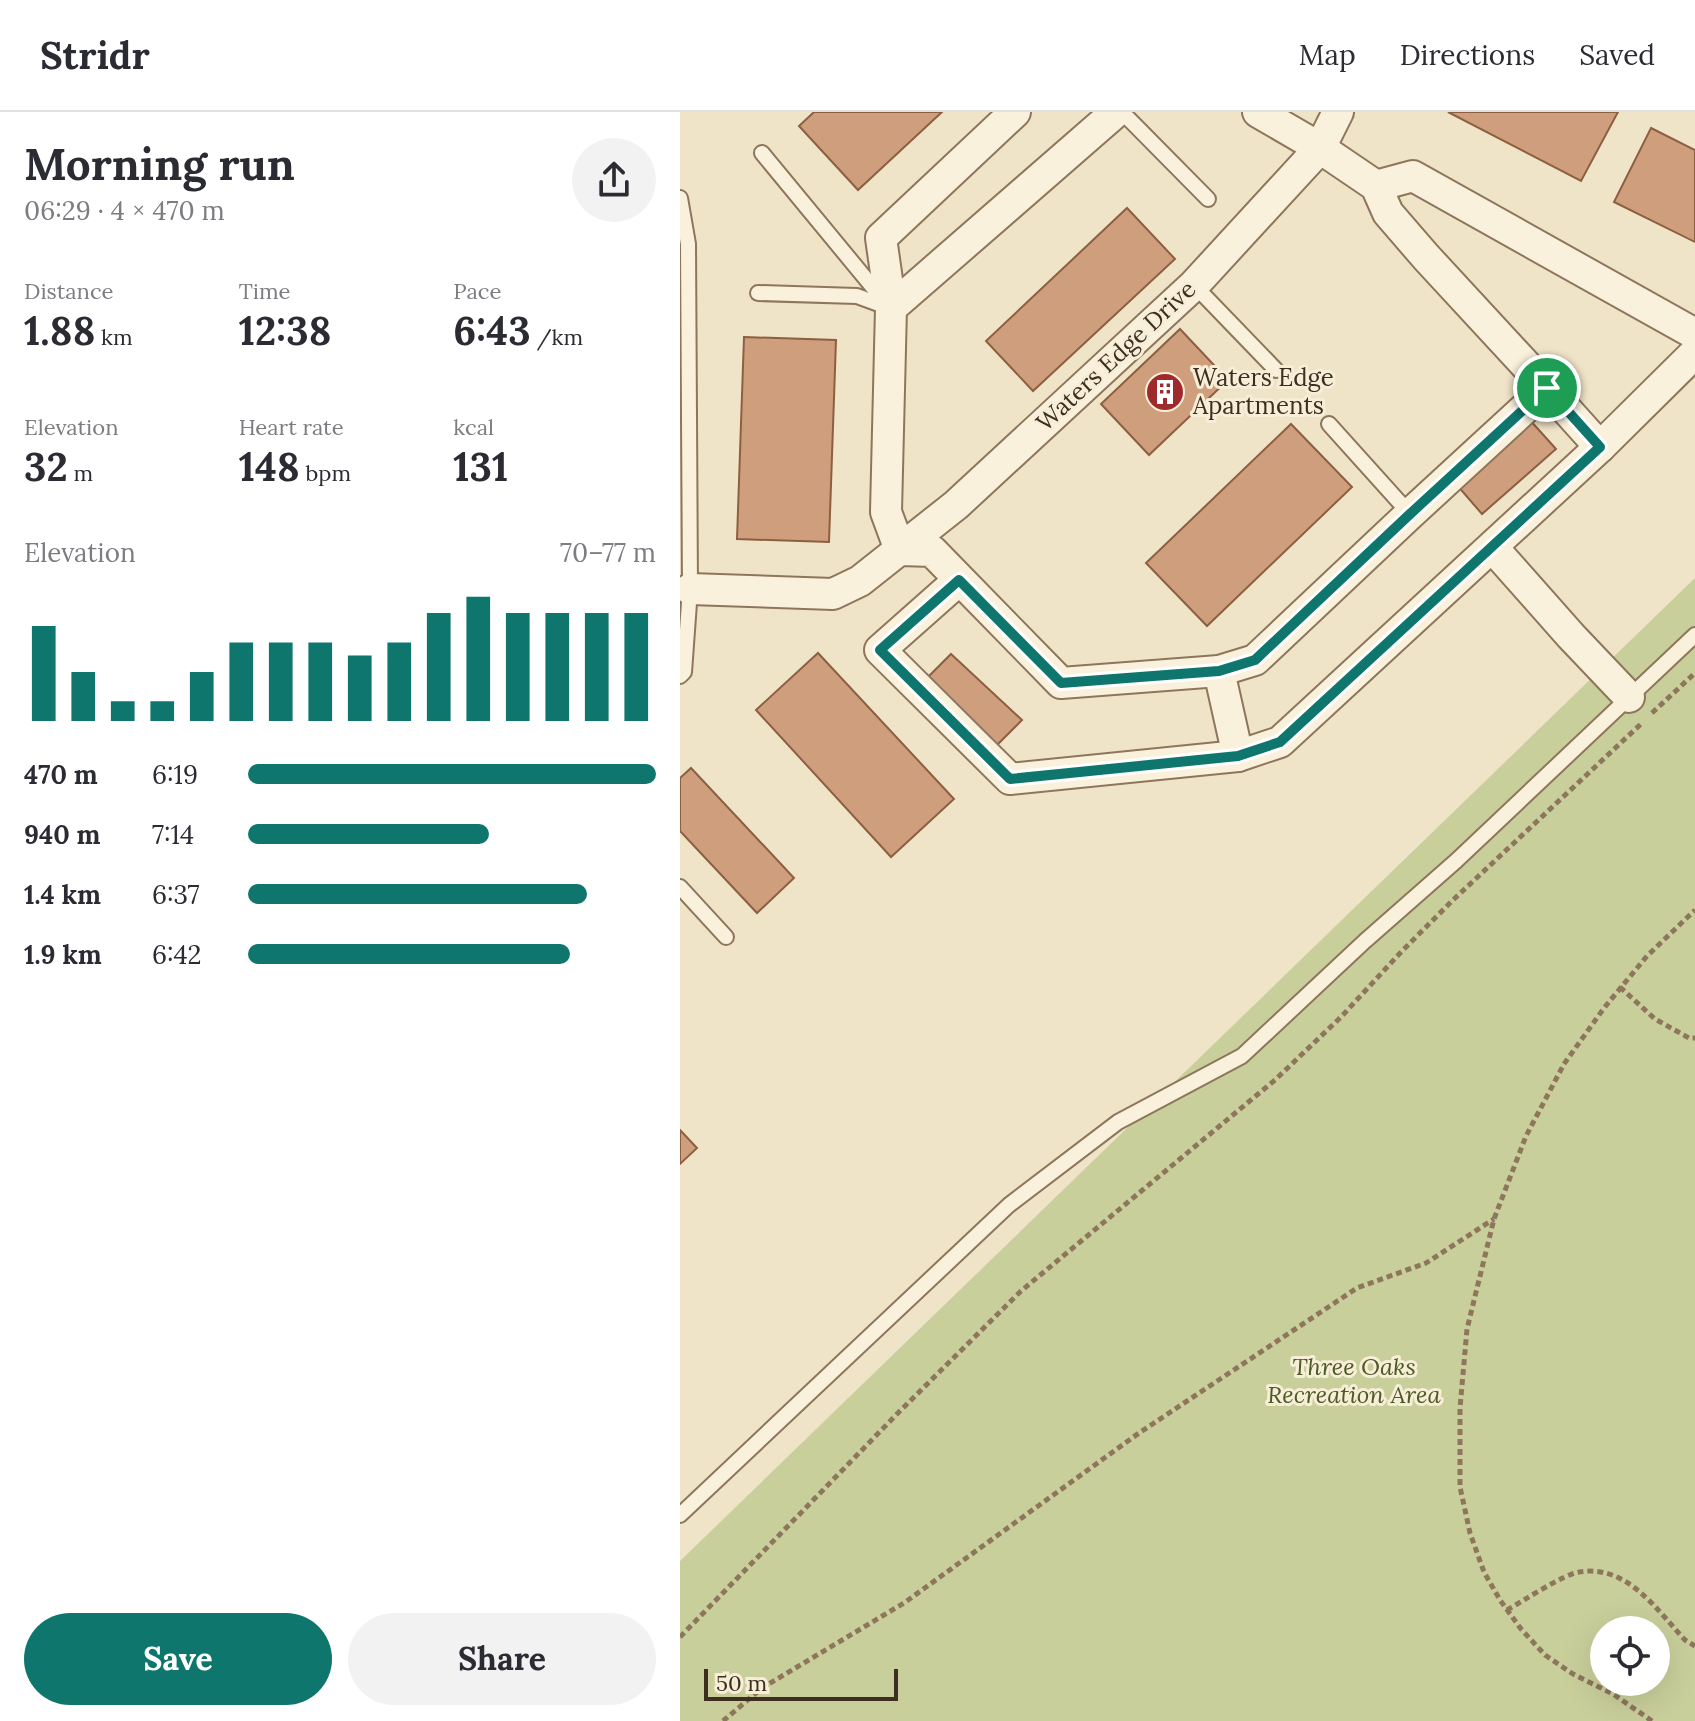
<!DOCTYPE html>
<html lang="en">
<head>
<meta charset="utf-8">
<style>
	body { margin:0; font-family:Lora,serif; background:#f2f2f3; color:#2b2b33; height:100vh; display:flex; flex-direction:column; font-size:30px; white-space:nowrap }
	* { box-sizing:border-box; margin:0 }
	p { font-size:26px; color:#7c7c81 }
	.icon { flex:none; width:44px; height:44px; fill:none; stroke:currentColor; stroke-width:2; stroke-linecap:round; stroke-linejoin:round }
	.map { position:relative; flex:1; overflow:hidden }
	.side { display:flex; flex-direction:column; background:#fff; width:680px }
	.side>* { flex:none }
	.tools { position:absolute; left:910px; top:1504px; display:grid; gap:16px }
	.tools a { display:grid; place-items:center; width:80px; height:80px; border-radius:50%; background:#fff; box-shadow:0 8px 32px #0002; font-size:40px }
	.scale { position:absolute; left:24px; bottom:20px; width:194px; box-sizing:border-box; padding-left:8px; border:4px solid #3d2e20; border-top:0; font-size:22px; line-height:28px; white-space:nowrap; color:#3d2e20; -webkit-text-stroke:6px #f7eed8; paint-order:stroke }
	.pin { position:absolute; display:grid; place-items:center; width:68px; height:68px; color:#fff; margin:-34px; border:4px solid #fff; border-radius:50%; box-shadow:0 2px 8px #0007 }
	.round { display:grid; place-items:center; flex:none; width:84px; height:84px; border-radius:42px; background:#f2f2f3 }
	.summary { display:flex; align-items:center; justify-content:space-between; height:136px; padding:0 24px }
	h1 { font-size:44px; font-weight:800; line-height:60px }
	.stats { display:grid; grid-template-columns:repeat(3,1fr); gap:12px; height:136px; padding:8px 24px }
	.stats div { display:grid; align-content:center }
	.stats b { font-size:40px; font-weight:800 }
	.stats small { font-size:22px; font-weight:400 }
	.stats p { font-size:22px }
	.chart { height:224px; padding:16px 24px }
	.chart p { display:flex; justify-content:space-between }
	.chart svg { width:100%; height:144px; margin-top:8px; stroke:#0f766e; stroke-width:6 }
	.action { display:flex; gap:16px; margin-top:auto; padding:16px 24px }
	.action a { flex:1; height:92px; border-radius:48px; background:#0f766e; color:#fff; font-size:32px; font-weight:800; line-height:92px; text-align:center }
	.action a+a { background:#f2f2f3; color:#2b2b33 }
	ul { padding:0 24px; list-style:none; font-size:26px }
	li { display:grid; grid-template-columns:128px 96px 1fr; align-items:center; height:60px }
	li i { height:20px; border-radius:10px; background:#0f766e }
	header { display:flex; align-items:center; gap:48px; box-sizing:border-box; height:112px; padding:0 40px; background:#fff; border-bottom:2px solid #e1e1e2 }
	header strong { font-size:38px }
	nav { display:flex; gap:44px; margin-inline-start:auto; font-size:28px }
	main { display:flex; flex:1; min-height:0 }
	.map>svg:first-child { display:block }
	.green { fill:#c9cf9b; fill-rule:evenodd }
	.building { fill:#cf9f7d; stroke:#8d5f41; stroke-width:2 }
	.lines { fill:none; stroke-linecap:round; stroke-linejoin:round }
	.lane-casing { stroke:#8d765c; stroke-width:18 }
	.street-casing { stroke:#8d765c; stroke-width:34 }
	.path { stroke:#8d765c; stroke-width:5; stroke-dasharray:6 4; stroke-linecap:butt }
	.lane { stroke:#faf1dc; stroke-width:14 }
	.street { stroke:#faf1dc; stroke-width:30 }
	.route-casing { stroke:#fff; stroke-width:16 }
	.route { stroke:#0f766e; stroke-width:10 }
	.labels { text-anchor:middle; stroke-width:6; stroke-linejoin:round; paint-order:stroke }
	.street-label { font-size:24px; fill:#3d2e20; stroke:#f7eed8 }
	.poi-label { font-size:24px; fill:#3d2e20; stroke:#f7eed8; text-anchor:start }
	.park-label { font-size:24px; font-style:italic; fill:#4d5a26; stroke:#f7eed8 }
</style>
</head>
<body>
<header>
<strong>Stridr</strong>
<nav><a>Map</a><a>Directions</a><a>Saved</a></nav>
</header>
<main>
<section class="side">
<div class="summary"><div><h1>Morning run</h1><p>06:29 · 4 × 470 m</p></div><a class="round"><svg class="icon" aria-label="share" viewBox="0 0 24 24"><path d="M12 15V3M7 8l5-5 5 5M5 13v7h14v-7"/></svg></a></div>
<div class="stats">
<div><p>Distance</p><b>1.88<small> km</small></b></div>
<div><p>Time</p><b>12:38</b></div>
<div><p>Pace</p><b>6:43<small> /km</small></b></div>
</div>
<div class="stats">
<div><p>Elevation</p><b>32<small> m</small></b></div>
<div><p>Heart rate</p><b>148<small> bpm</small></b></div>
<div><p>kcal</p><b>131</b></div>
</div>
<div class="chart"><p><span>Elevation</span>70–77 m</p>
<svg viewBox="0 0 160 44" preserveAspectRatio="none"><path d="M5 44V15M15 44V29M25 44V38M35 44V38M45 44V29M55 44V20M65 44V20M75 44V20M85 44V24M95 44V20M105 44V11M115 44V6M125 44V11M135 44V11M145 44V11M155 44V11"/></svg>
</div>
<ul>
<li><b>470 m</b>6:19<i style="width:100%"></i></li>
<li><b>940 m</b>7:14<i style="width:59%"></i></li>
<li><b>1.4 km</b>6:37<i style="width:83%"></i></li>
<li><b>1.9 km</b>6:42<i style="width:79%"></i></li>
</ul>
<div class="action"><a>Save</a><a>Share</a></div>
</section>
<div class="map">
<svg width="1015" height="1609" viewBox="0 0 1015 1609">
	<rect width="100%" height="100%" fill="#f0e4c8"/>
	<!-- green -->
	<path class="green" d="M 1015,466 L 1015,1609 L 0,1609 L 0,1449 ZM 924,1518 L 976,1518 L 976,1570 L 924,1570 Z"/>
	<!-- building -->
	<g class="building">
		<path d="M 134,0 L 262,0 L 178,78 L 119,14 Z"/>
		<path d="M 768,0 L 938,0 L 901,69 Z"/>
		<path d="M 971,16 L 1015,38 L 1015,130 L 934,90 Z"/>
		<path d="M 447,96 L 495,147 L 353,279 L 306,229 Z"/>
		<path d="M 500,217 L 548,268 L 469,343 L 421,292 Z"/>
		<path d="M 64,225 L 156,228 L 149,430 L 57,427 Z"/>
		<path d="M 849,307 L 876,337 L 802,402 L 776,372 Z"/>
		<path d="M 611,312 L 672,375 L 527,514 L 466,451 Z"/>
		<path d="M 138,541 L 274,687 L 211,745 L 76,598 Z"/>
		<path d="M 271,542 L 342,608 L 317,633 L 246,567 Z"/>
		<path d="M 11,656 L 114,766 L 77,801 L 0,719 L 0,666 Z"/>
		<path d="M 0,1018 L 17,1036 L 0,1052 Z"/>
	</g>
	<g class="lines">
		<defs>
			<g id="lane">
				<path d="M 442,0 L 528,87"/>
				<path d="M 82,41 L 205,190"/>
				<path d="M 0,86 L 8,132 L 10,477 L 4,560 L 0,564"/>
				<path d="M 514,173 L 596,258"/>
				<path d="M 78,181 L 177,184 L 207,195"/>
				<path d="M 649,312 L 730,402"/>
				<path d="M 0,775 L 46,825"/>
				<path d="M 0,1403 L 329,1093 L 438,1010 L 562,944 L 685,829 L 776,749 L 1015,523"/>
			</g>
			<g id="street">
				<path d="M 578,0 L 640,36 L 658,0"/>
				<path d="M 696,74 L 733,64 L 1015,222"/>
				<path d="M 211,196 L 201,126 L 335,0"/>
				<path d="M 867,276 L 920,335"/>
				<path d="M 813,436 L 891,524 L 949,585"/>
				<path d="M 279,468 L 200,538 L 330,667 L 558,644 L 600,630 L 920,335 L 1015,241"/>
				<path d="M 10,477 L 153,482 L 180,469 L 276,393 L 514,173 L 640,36 L 696,74 L 708,101 L 746,145 L 867,276 L 730,402 L 575,548 L 539,559 L 381,571 L 252,439 L 220,438 L 206,400 L 211,196 L 436,0"/>
				<path d="M 539,559 L 558,644"/>
			</g>
		</defs>
		<!-- lane casing -->
		<use href="#lane" class="lane-casing"/>
		<!-- street casing -->
		<use href="#street" class="street-casing"/>
		<!-- path -->
		<g class="path">
			<path d="M 972,601 L 1015,561"/>
			<path d="M 940,875 L 975,907 L 1009,926 L 1015,926"/>
			<path d="M 827,1498 C 843,1489 884,1462 899,1460 C 947,1452 976,1497 1005,1528 L 1015,1534"/>
			<path d="M 0,1525 L 218,1301 L 341,1179 L 595,968 L 661,905 L 722,839 L 773,788 L 962,611"/>
			<path d="M 43,1609 L 82,1576 L 224,1491 L 459,1321 L 677,1176 L 746,1151 L 814,1107"/>
			<path d="M 972,1609 L 933,1582 L 893,1562 L 865,1543 L 841,1517 L 820,1488 L 804,1460 L 790,1421 L 780,1375 L 780,1296 L 787,1217 L 814,1107 L 846,1024 L 884,952 L 924,896 L 967,844 L 1015,798"/>
		</g>
		<!-- lane -->
		<use href="#lane" class="lane"/>
		<!-- street -->
		<use href="#street" class="street"/>
	</g>
	<g class="lines">
		<defs>
			<path id="route" d="M 867,276 L 920,335 L 600,630 L 558,644 L 330,667 L 200,538 L 279,468 L 381,571 L 539,559 L 575,548 L 730,402 Z"/>
		</defs>
		<!-- route casing -->
		<use href="#route" class="route-casing"/>
		<!-- route -->
		<use href="#route" class="route"/>
	</g>
	<!-- icons -->
	<defs>
		<symbol id="building-disc" viewBox="-11 -11 22 22"><circle r="9.5" fill="#9e2a2b" stroke="#f7eed8"/><path d="M-4-6H4V6H1V3H-1V6H-4ZM-2.5-4.3h1.7v1.8h-1.7ZM.8-4.3h1.7v1.8H.8ZM-2.5-1h1.7V.8h-1.7ZM.8-1h1.7V.8H.8Z" fill="#fff"/></symbol>
	</defs>
	<g fill-rule="evenodd">
		<use href="#building-disc" x="463" y="258" width="44" height="44"/>
	</g>
	<g class="labels">
		<!-- street labels -->
		<g class="street-label">
			<text transform="translate(436 244) rotate(-43)" y="8">Waters Edge Drive</text>
		</g>
		<!-- poi labels -->
		<g class="poi-label">
			<text x="513" y="274">Waters Edge<tspan x="513" dy="28">Apartments</tspan></text>
		</g>
		<!-- park labels -->
		<g class="park-label">
			<text x="674" y="1263">Three Oaks<tspan x="674" dy="28">Recreation Area</tspan></text>
		</g>
	</g>
</svg>
<div class="tools">
<a><svg class="icon" aria-label="locate" viewBox="0 0 24 24"><circle cx="12" cy="12" r="6"/><path d="M12 2v4M12 18v4M2 12h4M18 12h4"/></svg></a>
</div>
<div class="scale">50 m</div>
<div class="pin" style="left:867px;top:276px;background:#1e9e55"><svg class="icon" aria-label="arrive" viewBox="0 0 24 24"><path d="M6 21V4h12l-3 4 3 4H6"/></svg></div>
</div>
</main>
</body>
</html>
